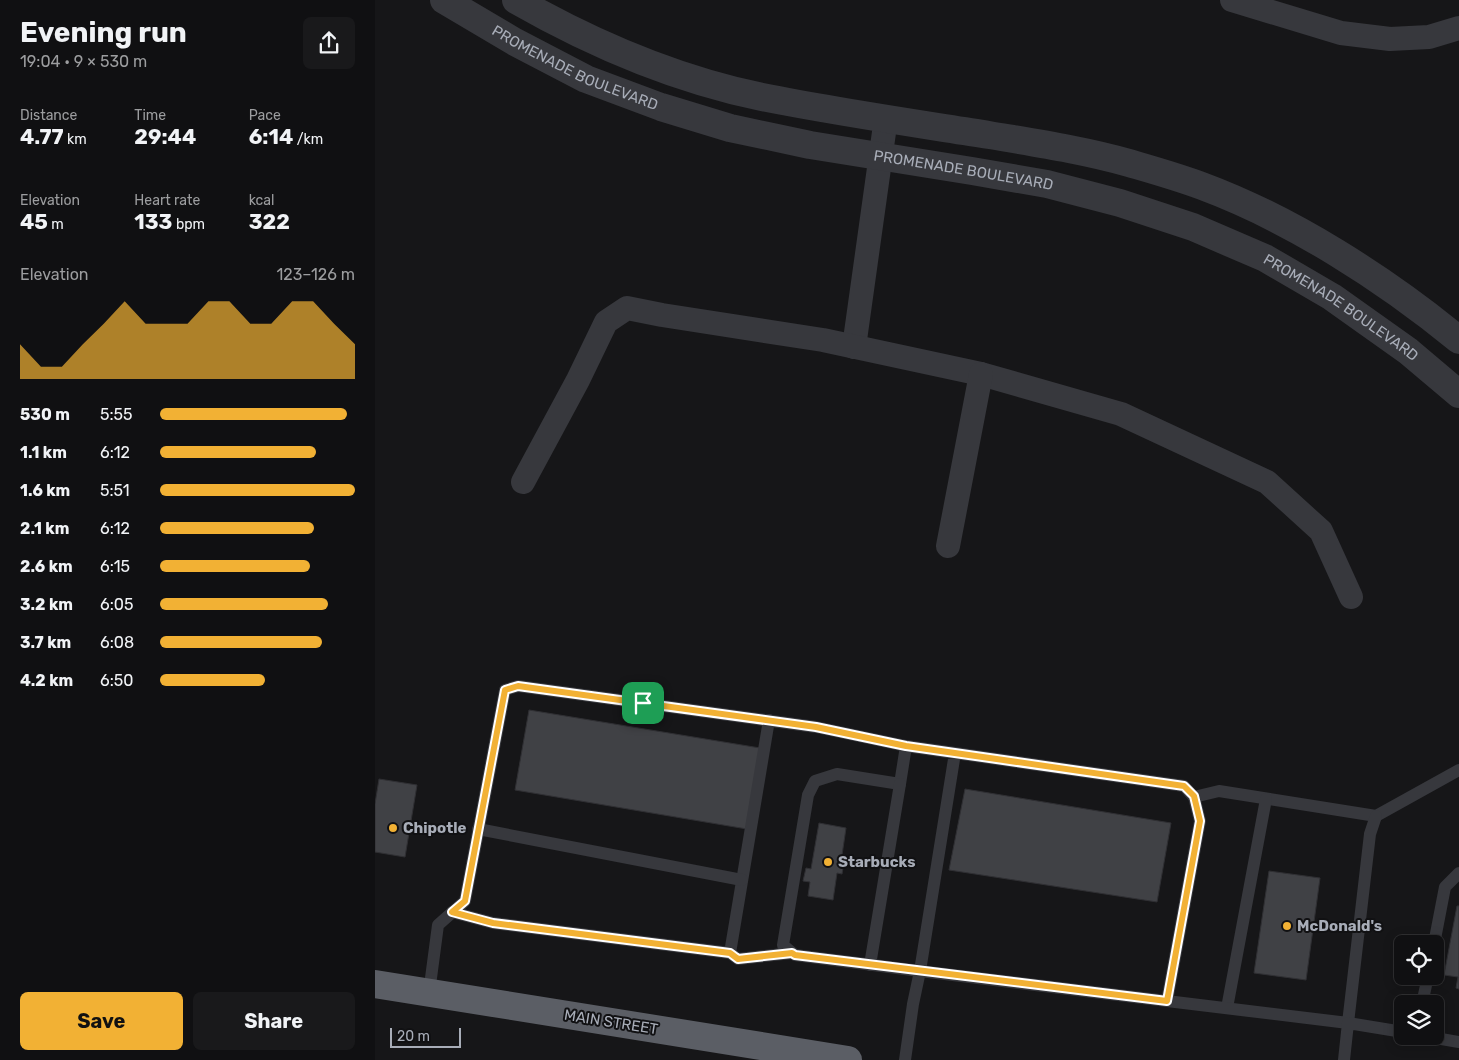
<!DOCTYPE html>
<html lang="en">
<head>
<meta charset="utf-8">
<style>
	body { margin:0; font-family:Rubik,sans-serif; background:#19191b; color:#f1f3f6; height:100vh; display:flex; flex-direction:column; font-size:19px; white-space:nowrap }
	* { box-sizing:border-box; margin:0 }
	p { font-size:16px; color:#9c9d9f }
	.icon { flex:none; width:28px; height:28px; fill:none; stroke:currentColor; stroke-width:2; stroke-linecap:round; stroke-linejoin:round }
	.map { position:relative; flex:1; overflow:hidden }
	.sheet { display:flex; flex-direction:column; background:#101012; width:375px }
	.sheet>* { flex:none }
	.buttons { position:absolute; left:1019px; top:935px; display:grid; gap:10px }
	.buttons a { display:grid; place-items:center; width:50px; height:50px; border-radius:8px; background:#101012; box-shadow:0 2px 12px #0003,0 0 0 1px #303032; font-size:25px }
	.scale { position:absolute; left:15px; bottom:12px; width:71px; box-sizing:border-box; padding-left:5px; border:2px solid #a8adb8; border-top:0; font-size:14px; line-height:18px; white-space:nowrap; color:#a8adb8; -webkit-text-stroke:4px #111113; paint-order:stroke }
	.pin { position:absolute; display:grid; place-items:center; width:42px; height:42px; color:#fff; margin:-21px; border-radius:10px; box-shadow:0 2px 8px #0006 }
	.round { display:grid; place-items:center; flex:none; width:52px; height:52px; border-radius:8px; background:#19191b }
	.summary { display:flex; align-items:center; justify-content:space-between; height:85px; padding:0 20px }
	h1 { font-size:28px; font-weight:700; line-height:38px }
	.figures { display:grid; grid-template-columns:repeat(3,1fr); gap:8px; height:85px; padding:5px 20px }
	.figures div { display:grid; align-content:center }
	.figures b { font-size:21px; font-weight:700 }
	.figures small { font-size:14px; font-weight:400 }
	.figures p { font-size:14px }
	.chart { height:140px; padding:10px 20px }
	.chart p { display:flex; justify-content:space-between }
	.chart svg { width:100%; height:90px; margin-top:5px; fill:#f2b134; opacity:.7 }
	.primary-button { display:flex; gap:10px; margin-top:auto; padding:10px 20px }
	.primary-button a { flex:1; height:58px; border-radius:8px; background:#f2b134; color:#111; font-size:20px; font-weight:700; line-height:58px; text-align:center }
	.primary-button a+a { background:#19191b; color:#f1f3f6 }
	ul { padding:0 20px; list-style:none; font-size:16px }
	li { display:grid; grid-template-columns:80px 60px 1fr; align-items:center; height:38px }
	li i { height:12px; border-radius:6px; background:#f2b134 }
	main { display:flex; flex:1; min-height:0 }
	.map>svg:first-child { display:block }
	.building { fill:#404145; stroke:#303034 }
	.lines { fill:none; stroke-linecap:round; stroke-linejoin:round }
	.service { stroke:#37383d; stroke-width:12 }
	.minor { stroke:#37383d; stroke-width:24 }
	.tertiary { stroke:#37383d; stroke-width:28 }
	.trunk { stroke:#5b5e65; stroke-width:28 }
	.route-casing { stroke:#fff; stroke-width:10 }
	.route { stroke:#f2b134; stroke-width:6 }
	.poi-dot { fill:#f2b134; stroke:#111113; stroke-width:2 }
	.labels { text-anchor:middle; stroke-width:4; stroke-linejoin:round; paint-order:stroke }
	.street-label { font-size:15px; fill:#a8adb8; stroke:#111113 }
	.poi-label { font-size:15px; font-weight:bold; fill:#a8adb8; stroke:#111113; text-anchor:start }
</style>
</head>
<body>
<main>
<section class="sheet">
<div class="summary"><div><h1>Evening run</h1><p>19:04 · 9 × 530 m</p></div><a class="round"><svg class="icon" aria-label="share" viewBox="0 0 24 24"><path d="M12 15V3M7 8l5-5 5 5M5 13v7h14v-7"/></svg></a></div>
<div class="figures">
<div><p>Distance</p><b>4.77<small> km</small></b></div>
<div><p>Time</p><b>29:44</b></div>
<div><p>Pace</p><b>6:14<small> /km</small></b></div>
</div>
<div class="figures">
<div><p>Elevation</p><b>45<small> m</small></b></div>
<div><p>Heart rate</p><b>133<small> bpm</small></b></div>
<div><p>kcal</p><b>322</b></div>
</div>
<div class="chart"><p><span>Elevation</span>123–126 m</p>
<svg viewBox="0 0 160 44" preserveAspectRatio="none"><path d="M0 44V27L10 38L20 38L30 27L40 17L50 6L60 17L70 17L80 17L90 6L100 6L110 17L120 17L130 6L140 6L150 17L160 27V44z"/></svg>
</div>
<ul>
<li><b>530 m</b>5:55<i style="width:96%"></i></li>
<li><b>1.1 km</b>6:12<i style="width:80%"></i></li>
<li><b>1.6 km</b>5:51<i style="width:100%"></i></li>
<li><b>2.1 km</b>6:12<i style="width:79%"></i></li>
<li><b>2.6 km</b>6:15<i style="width:77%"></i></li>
<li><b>3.2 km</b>6:05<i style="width:86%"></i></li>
<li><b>3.7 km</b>6:08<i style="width:83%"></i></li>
<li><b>4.2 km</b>6:50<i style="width:54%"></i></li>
</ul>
<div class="primary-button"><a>Save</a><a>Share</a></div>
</section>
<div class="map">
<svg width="1084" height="1060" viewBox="0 0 1084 1060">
	<rect width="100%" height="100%" fill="#161618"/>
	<!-- building -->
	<g class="building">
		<path d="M 154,710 L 385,748 L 372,829 L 140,790 Z"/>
		<path d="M 4,779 L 42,785 L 30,857 L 0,852 L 0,804 Z"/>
		<path d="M 590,789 L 796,823 L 782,902 L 574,870 Z"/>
		<path d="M 444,823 L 471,828 L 467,855 L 470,855 L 467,874 L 462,873 L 458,900 L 433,896 L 435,882 L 428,881 L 431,868 L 436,869 Z"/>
		<path d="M 894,871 L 945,878 L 931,980 L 879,973 Z"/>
		<path d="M 1082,906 L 1084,906 L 1084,989 L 1081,988 L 1083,977 L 1069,975 Z"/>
	</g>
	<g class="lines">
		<!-- service -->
		<g class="service">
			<path d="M 394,720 L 355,953 L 363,959 L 417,953"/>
			<path d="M 580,753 L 545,971 L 420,955 L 408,945 L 433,795 L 440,781 L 462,774 L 525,784 L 531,746 L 809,786 L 819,797 L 825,821 L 792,1001"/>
			<path d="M 819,797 L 844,791 L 1001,816 L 1084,770"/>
			<path d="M 103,829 L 367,880"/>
			<path d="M 77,912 L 118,923 L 355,953"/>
			<path d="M 1059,944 L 1070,887 L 1084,873"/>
			<path d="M 495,965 L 525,784"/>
			<path d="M 54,993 L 63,925 L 90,901 L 130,690 L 143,686 L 441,727 L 531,746"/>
			<path d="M 1047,1004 L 1053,976"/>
			<path d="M 852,1008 L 891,799"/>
			<path d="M 1049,1036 L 1084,1042"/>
			<path d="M 530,1060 L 538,1004 L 545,971 L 973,1023 L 995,834 L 1001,816"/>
			<path d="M 969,1060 L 973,1023 L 1028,1032"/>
		</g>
		<!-- minor -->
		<g class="minor">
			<path d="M 857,0 L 966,33 L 1015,39 L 1054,37 L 1084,28"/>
			<path d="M 479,347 L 511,118"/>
			<path d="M 148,482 L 203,380 L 231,322 L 252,308 L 287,315 L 448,340 L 606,374 L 746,414 L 892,482 L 946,531 L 976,597"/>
			<path d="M 573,546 L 606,374"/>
		</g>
		<!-- tertiary -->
		<g class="tertiary">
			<path id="s1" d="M 69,0 L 140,42 L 211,79 L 286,107 L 355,128 L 435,145 L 597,171 L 672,184 L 745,203 L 818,227 L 890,258 L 957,297 L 1033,351 L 1084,394"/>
			<path d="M 141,0 C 218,44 300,79 387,97 C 462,112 538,123 614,135 C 661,143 708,150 754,163 C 778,170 803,177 827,186 C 916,219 1010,279 1084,340"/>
		</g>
		<!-- trunk -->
		<path class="trunk" d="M 0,984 L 473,1060"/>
	</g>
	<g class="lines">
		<defs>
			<path id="route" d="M 143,686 L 441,727 L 531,746 L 809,786 L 819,796 L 825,821 L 792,1001 L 420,955 L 417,953 L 363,959 L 355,953 L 118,923 L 77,912 L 90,901 L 130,690 Z"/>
		</defs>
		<!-- route casing -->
		<use href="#route" class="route-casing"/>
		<!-- route -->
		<use href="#route" class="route"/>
	</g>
	<!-- markers -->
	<g class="poi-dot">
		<circle cx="18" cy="828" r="5"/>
		<circle cx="453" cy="862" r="5"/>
		<circle cx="912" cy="926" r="5"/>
	</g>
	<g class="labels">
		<!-- street labels -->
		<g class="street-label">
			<text dy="5" stroke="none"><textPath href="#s1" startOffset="148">PROMENADE BOULEVARD</textPath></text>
			<text dy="5" stroke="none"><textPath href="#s1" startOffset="552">PROMENADE BOULEVARD</textPath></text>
			<text dy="5" stroke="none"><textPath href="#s1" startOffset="958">PROMENADE BOULEVARD</textPath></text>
			<text transform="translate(236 1022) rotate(9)" y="5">MAIN STREET</text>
		</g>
		<!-- poi labels -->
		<g class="poi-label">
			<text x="28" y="833">Chipotle</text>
			<text x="463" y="867">Starbucks</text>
			<text x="922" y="931">McDonald's</text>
		</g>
	</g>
</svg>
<div class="buttons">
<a><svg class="icon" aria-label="locate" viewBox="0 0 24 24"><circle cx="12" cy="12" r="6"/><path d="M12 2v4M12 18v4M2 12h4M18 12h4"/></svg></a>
<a><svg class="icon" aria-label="layers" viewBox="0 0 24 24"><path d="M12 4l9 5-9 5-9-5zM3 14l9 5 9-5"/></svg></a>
</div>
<div class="scale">20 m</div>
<div class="pin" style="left:268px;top:703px;background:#1e9e55"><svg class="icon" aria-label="arrive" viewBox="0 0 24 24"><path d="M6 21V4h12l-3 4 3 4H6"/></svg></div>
</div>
</main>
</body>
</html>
